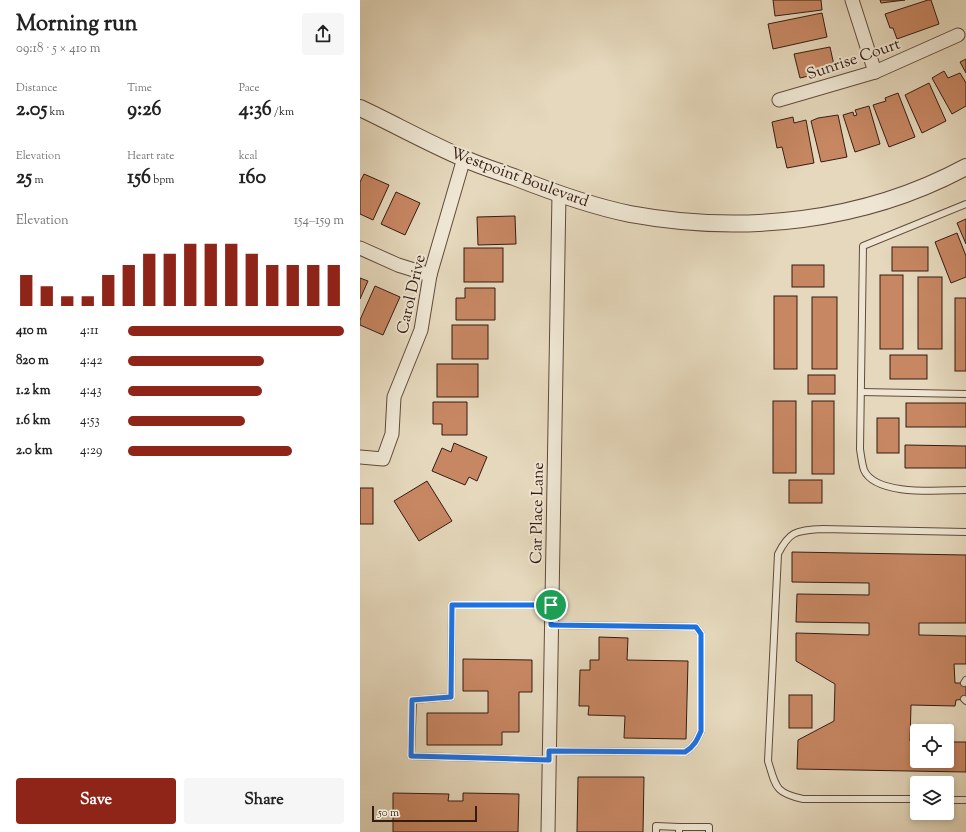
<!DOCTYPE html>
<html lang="en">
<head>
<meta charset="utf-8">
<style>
	body { margin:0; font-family:"Sorts Mill Goudy",serif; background:#f6f6f6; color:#222; height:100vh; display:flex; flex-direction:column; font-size:15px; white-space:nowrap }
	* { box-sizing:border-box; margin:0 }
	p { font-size:13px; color:#767676 }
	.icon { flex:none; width:22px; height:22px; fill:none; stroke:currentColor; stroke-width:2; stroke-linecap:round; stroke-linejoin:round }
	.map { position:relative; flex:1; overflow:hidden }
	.side { display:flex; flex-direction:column; background:#fff; width:360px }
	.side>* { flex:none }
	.fabs { position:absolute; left:550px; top:724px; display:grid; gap:8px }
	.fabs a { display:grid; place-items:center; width:44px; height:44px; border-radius:4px; background:#fff; box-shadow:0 2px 6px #0003; font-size:20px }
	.scale { position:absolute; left:12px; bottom:10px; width:105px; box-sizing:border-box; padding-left:4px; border:2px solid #361b12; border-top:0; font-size:11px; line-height:14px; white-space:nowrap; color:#361b12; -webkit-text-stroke:3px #eee6d3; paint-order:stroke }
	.pin { position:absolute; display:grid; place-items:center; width:34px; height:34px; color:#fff; margin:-17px; border:2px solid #fff; border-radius:50%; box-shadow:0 1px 4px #0007 }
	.round { display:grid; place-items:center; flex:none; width:42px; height:42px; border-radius:4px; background:#f6f6f6 }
	.summary { display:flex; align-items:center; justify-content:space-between; height:68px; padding:0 16px }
	h1 { font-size:22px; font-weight:700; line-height:30px }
	.metrics { display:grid; grid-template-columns:repeat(3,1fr); gap:6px; height:68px; padding:4px 16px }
	.metrics div { display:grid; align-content:center }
	.metrics b { font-size:20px; font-weight:700 }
	.metrics small { font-size:11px; font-weight:400 }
	.metrics p { font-size:11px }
	.chart { height:112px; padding:8px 16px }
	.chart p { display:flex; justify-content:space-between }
	.chart svg { width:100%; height:72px; margin-top:4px; stroke:#8f2418; stroke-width:6 }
	.button { display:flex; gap:8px; margin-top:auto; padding:8px 16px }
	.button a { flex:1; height:46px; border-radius:4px; background:#8f2418; color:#fff; font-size:16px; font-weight:700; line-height:46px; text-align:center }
	.button a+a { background:#f6f6f6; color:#222 }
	ul { padding:0 16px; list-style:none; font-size:13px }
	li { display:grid; grid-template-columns:64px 48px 1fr; align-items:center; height:30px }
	li i { height:10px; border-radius:5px; background:#8f2418 }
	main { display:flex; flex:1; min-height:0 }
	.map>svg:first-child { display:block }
	.building { fill:#c78763; stroke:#361b12 }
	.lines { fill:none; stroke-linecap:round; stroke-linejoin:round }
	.service-casing { stroke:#624a3c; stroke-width:8 }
	.minor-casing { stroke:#624a3c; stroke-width:15 }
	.tertiary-casing { stroke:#624a3c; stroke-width:18 }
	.service { stroke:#eee6d3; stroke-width:6 }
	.minor { stroke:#eee6d3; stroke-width:13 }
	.tertiary { stroke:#eee6d3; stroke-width:16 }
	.route-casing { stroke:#fff; stroke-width:8 }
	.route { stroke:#1a73e8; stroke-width:5 }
	.labels { text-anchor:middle; stroke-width:4; stroke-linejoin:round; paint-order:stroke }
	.street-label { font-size:16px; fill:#361b12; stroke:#eee6d3 }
</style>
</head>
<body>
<main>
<section class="side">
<div class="summary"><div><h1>Morning run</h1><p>09:18 · 5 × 410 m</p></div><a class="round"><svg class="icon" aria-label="share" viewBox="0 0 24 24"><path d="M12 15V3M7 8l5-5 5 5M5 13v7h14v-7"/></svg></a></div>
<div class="metrics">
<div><p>Distance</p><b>2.05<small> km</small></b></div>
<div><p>Time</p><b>9:26</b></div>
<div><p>Pace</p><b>4:36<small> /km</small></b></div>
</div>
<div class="metrics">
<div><p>Elevation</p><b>25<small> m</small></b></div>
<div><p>Heart rate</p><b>156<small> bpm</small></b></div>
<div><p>kcal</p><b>160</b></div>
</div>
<div class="chart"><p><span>Elevation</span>154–159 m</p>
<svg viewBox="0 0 160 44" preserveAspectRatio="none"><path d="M5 44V25M15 44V32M25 44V38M35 44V38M45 44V25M55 44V19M65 44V12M75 44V12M85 44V6M95 44V6M105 44V6M115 44V12M125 44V19M135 44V19M145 44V19M155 44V19"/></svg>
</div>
<ul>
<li><b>410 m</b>4:11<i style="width:100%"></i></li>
<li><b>820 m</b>4:42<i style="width:63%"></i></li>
<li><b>1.2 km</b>4:43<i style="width:62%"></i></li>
<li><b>1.6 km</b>4:53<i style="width:54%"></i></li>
<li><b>2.0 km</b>4:29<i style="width:76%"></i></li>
</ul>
<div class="button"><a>Save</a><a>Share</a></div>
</section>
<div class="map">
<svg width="606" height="832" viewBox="0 0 606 832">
	<rect width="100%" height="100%" fill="#e5d8bc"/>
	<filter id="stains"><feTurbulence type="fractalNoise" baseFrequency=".005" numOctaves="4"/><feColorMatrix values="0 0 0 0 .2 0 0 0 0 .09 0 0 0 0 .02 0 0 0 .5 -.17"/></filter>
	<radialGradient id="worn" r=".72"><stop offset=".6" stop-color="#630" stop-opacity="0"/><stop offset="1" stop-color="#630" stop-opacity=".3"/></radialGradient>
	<!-- building -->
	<g class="building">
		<path d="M 413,0 L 461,0 L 462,10 L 415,16 Z"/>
		<path d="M 520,0 L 545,0 L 521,3 Z"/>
		<path d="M 568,0 L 571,0 L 579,24 L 537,39 L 533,28 L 530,28 L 525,14 Z"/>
		<path d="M 462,13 L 467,37 L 413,49 L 408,24 Z"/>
		<path d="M 470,47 L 475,70 L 440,78 L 434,54 Z"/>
		<path d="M 606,59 L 606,73 L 600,62 Z"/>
		<path d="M 584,71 L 588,78 L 600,73 L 606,83 L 606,106 L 592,114 L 572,78 Z"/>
		<path d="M 569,83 L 586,121 L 562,133 L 545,95 Z"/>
		<path d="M 538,93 L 555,137 L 529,147 L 513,105 L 526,101 L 525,98 Z"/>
		<path d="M 509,106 L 520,144 L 495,152 L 483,115 L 493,112 L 494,116 L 497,115 L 495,110 Z"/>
		<path d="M 478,115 L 487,157 L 461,162 L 451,121 L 458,118 Z"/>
		<path d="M 433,117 L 434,123 L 446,120 L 454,163 L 427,168 L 422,147 L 417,148 L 412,122 Z"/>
		<path d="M 4,174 L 29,185 L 13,220 L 0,214 L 0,182 Z"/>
		<path d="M 36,192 L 60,203 L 45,235 L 21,224 Z"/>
		<path d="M 155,216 L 156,244 L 118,245 L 117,217 Z"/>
		<path d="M 606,219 L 606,244 L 597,223 Z"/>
		<path d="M 597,233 L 606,256 L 606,277 L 591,283 L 575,242 Z"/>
		<rect x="532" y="247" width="36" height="24"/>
		<rect x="104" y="248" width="39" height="34"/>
		<rect x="432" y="265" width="32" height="22"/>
		<rect x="520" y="275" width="23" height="74"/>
		<rect x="558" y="277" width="24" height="72"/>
		<path d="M 0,278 L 8,281 L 0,299 Z"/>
		<path d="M 15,286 L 40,297 L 23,335 L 0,325 L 0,320 Z"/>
		<path d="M 105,288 L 135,288 L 135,320 L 96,320 L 96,298 L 105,298 Z"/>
		<rect x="414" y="296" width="23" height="73"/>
		<rect x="452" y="297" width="25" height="72"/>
		<rect x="595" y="298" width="11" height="73"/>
		<rect x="92" y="325" width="36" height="34"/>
		<rect x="530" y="355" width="37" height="24"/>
		<rect x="77" y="364" width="41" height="33"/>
		<rect x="448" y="375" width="27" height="19"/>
		<rect x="413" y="401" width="23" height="72"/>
		<rect x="452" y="401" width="22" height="73"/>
		<path d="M 73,402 L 107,402 L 107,435 L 82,435 L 82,424 L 73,424 Z"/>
		<rect x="546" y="403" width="60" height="24"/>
		<rect x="517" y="418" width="22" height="35"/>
		<path d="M 94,443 L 127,457 L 117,481 L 109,477 L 105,485 L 72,471 L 82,448 L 91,452 Z"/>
		<path d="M 545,445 L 606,446 L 606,468 L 545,468 Z"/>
		<rect x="429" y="480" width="33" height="23"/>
		<path d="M 67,481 L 92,521 L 59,541 L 34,501 Z"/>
		<rect x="0" y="488" width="13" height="36"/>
		<path d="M 432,552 L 606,555 L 606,623 L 559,623 L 559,635 L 606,636 L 606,664 L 594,664 L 595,683 L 606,683 L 606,699 L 596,700 L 595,706 L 551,705 L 550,741 L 557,741 L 557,761 L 587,761 L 587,742 L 606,742 L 606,772 L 437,769 L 438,740 L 474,721 L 475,684 L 436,661 L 436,633 L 509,635 L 509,623 L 436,622 L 437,594 L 509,595 L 509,583 L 432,582 Z"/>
		<path d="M 239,637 L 268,638 L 267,660 L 328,661 L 326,739 L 264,738 L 265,716 L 228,715 L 229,706 L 219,706 L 220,670 L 230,670 L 230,660 L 239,660 Z"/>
		<path d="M 103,659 L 172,660 L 172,692 L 159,692 L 159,732 L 142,732 L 142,745 L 67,745 L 67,713 L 128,713 L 128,691 L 103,691 Z"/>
		<rect x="429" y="695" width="23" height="33"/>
		<path d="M 218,777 L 284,777 L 283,832 L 217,832 Z"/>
		<path d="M 33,793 L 89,794 L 88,801 L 103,801 L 103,793 L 159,794 L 158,832 L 33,832 Z"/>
	</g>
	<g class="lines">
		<defs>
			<g id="service">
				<path d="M 606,204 L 503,246 L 500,449 C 501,456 502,464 504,470 C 516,497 582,490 606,490"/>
				<path d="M 501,392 L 606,394"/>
				<path d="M 604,683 L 606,680"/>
				<path d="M 604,699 L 606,701"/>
				<path d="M 189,751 L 325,752 C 334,747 337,740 341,731 L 341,634 L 336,627 L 191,625"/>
				<path d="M 189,760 L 51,756 L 53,700 L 91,697 L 92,605 L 191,605"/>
				<path d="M 557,799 L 443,799 C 415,793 416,787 408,761 L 418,554 C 430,530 437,531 462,529 L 606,532"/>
				<path d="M 587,800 L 606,800"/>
				<path d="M 296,832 L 296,826 L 319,827"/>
				<path d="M 319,832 L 319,827 L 349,827 L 349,832"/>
			</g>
			<g id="minor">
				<path d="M 492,0 L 515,72"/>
				<path d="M 419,100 L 515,72 L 598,35"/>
				<path d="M 0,248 L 38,265 L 70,275"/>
				<path d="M 0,457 L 23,459 L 32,434 L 34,397 L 61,330 L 70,275 L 104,158"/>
				<path d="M 188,832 L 199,194"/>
			</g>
			<path id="tertiary" d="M 0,108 C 34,124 68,143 103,158 C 120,166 137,171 154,177 C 192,192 231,206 270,214 C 384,235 504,222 606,167"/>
		</defs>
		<!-- service casing -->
		<use href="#service" class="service-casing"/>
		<!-- minor casing -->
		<use href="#minor" class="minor-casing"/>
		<!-- tertiary casing -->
		<use href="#tertiary" class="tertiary-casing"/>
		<!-- service -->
		<use href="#service" class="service"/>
		<!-- minor -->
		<use href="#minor" class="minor"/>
		<!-- tertiary -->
		<use href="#tertiary" class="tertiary"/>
	</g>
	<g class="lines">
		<defs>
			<path id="route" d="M 92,605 L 191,605 L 191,625 L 336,627 L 341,634 L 341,731 C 337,740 334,747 325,752 L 189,751 L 189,760 L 51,756 L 52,700 L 91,697 Z"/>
		</defs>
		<!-- route casing -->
		<use href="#route" class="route-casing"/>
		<!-- route -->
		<use href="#route" class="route"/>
	</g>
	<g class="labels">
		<!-- street labels -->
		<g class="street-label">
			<text transform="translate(493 58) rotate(-19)" y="6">Sunrise Court</text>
			<text transform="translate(160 176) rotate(20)" y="6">Westpoint Boulevard</text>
			<text transform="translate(50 294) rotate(-77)" y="6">Carol Drive</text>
			<text transform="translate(176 513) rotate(-89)" y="6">Car Place Lane</text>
		</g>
	</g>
	<rect width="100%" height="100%" filter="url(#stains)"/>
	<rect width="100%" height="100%" fill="url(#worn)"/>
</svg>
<div class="fabs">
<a><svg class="icon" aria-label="locate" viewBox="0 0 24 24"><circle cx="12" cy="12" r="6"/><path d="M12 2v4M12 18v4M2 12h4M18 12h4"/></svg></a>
<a><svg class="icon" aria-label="layers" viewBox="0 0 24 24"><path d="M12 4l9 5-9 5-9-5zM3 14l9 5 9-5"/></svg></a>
</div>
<div class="scale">50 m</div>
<div class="pin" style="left:191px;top:605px;background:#1e9e55"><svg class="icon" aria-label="arrive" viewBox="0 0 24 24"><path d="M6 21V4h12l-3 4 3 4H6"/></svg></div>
</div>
</main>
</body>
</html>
